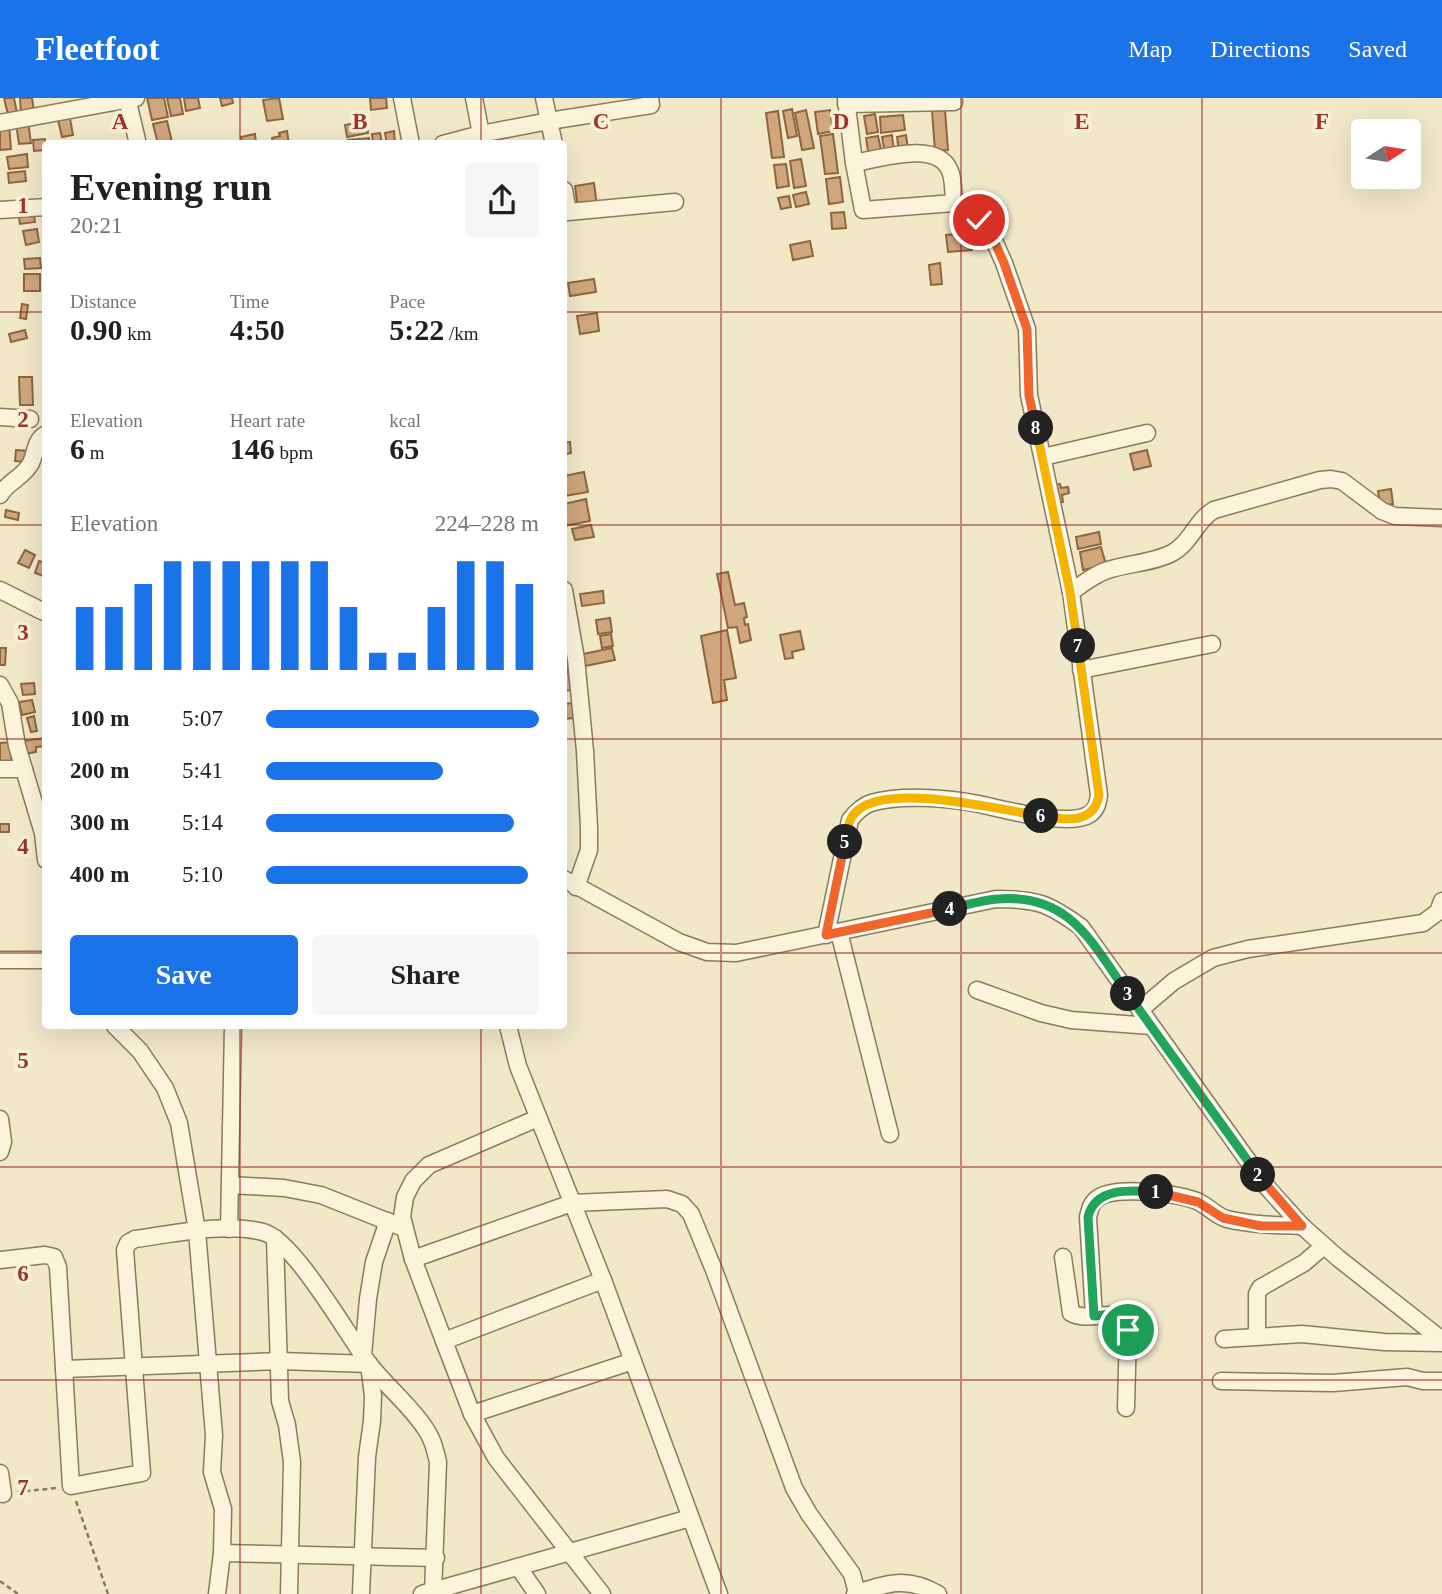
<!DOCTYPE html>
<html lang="en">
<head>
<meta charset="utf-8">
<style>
	body { margin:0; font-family:"Times New Roman",serif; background:#f6f6f6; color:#202124; height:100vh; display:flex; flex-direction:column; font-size:26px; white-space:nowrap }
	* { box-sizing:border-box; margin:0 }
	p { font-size:23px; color:#757577 }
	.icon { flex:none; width:38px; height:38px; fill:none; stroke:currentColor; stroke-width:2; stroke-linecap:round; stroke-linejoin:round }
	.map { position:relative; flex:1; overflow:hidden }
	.panel { position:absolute; left:42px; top:42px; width:525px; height:889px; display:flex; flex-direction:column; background:#fff; border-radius:7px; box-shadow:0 7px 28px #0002 }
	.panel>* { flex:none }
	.needle { width:46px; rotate:78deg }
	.fabs { position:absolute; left:1351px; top:21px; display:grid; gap:14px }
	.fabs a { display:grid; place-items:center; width:70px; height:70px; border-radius:7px; background:#fff; box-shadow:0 7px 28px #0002; font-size:35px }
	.pin { position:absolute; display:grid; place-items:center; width:60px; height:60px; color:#fff; margin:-30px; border:4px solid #fff; border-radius:50%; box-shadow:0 2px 7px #0007 }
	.km { position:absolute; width:35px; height:35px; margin:-18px; border-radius:50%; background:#222; color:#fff; font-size:19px; line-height:35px; text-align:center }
	.round { display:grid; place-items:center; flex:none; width:74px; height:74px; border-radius:7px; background:#f6f6f6 }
	.headline { display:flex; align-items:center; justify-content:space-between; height:119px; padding:0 28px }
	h1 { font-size:38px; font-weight:700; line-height:52px }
	.metrics { display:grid; grid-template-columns:repeat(3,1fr); gap:10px; height:119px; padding:7px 28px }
	.metrics div { display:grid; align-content:center }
	.metrics b { font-size:30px; font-weight:700 }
	.metrics small { font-size:19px; font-weight:400 }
	.metrics p { font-size:19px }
	.chart { height:196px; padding:14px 28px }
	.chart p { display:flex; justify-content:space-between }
	.chart svg { width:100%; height:126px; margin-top:7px; stroke:#1a73e8; stroke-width:6 }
	.cta { display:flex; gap:14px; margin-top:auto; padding:14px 28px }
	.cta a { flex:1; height:80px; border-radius:7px; background:#1a73e8; color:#fff; font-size:28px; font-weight:700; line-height:80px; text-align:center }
	.cta a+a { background:#f6f6f6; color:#202124 }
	ul { padding:0 28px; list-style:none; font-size:23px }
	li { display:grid; grid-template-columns:112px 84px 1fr; align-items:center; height:52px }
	li i { height:18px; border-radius:9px; background:#1a73e8 }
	header { display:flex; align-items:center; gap:42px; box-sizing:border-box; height:98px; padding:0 35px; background:#1a73e8; color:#fff }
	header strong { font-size:33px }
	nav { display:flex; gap:38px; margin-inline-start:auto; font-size:24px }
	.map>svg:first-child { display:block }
	.building { fill:#d0a67c; stroke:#8d6640; stroke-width:2 }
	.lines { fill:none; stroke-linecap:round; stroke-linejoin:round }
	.minor-casing { stroke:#8d7a5b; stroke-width:19 }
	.path { stroke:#8d7a5b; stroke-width:2.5; stroke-dasharray:5 3.5; stroke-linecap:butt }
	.minor { stroke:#faf4db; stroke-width:16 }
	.split-1-casing { stroke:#fff; stroke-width:14 }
	.split-2-casing { stroke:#fff; stroke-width:14 }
	.split-3-casing { stroke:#fff; stroke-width:14 }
	.split-4-casing { stroke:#fff; stroke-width:14 }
	.split-5-casing { stroke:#fff; stroke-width:14 }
	.split-6-casing { stroke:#fff; stroke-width:14 }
	.split-7-casing { stroke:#fff; stroke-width:14 }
	.split-8-casing { stroke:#fff; stroke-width:14 }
	.split-9-casing { stroke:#fff; stroke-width:14 }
	.split-1 { stroke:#22a559; stroke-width:9 }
	.split-2 { stroke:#f0652b; stroke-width:9 }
	.split-3 { stroke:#22a559; stroke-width:9 }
	.split-4 { stroke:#22a559; stroke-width:9 }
	.split-5 { stroke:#f0652b; stroke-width:9 }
	.split-6 { stroke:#f5b400; stroke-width:9 }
	.split-7 { stroke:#f5b400; stroke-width:9 }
	.split-8 { stroke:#f5b400; stroke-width:9 }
	.split-9 { stroke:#f0652b; stroke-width:9 }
	.grid { fill:none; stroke:#9f3229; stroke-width:2; stroke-opacity:0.55 }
	.grid-label { font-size:23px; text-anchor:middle; font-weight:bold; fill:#9f3229; stroke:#f7f1d7; stroke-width:7; stroke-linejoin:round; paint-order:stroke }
</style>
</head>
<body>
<header>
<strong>Fleetfoot</strong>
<nav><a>Map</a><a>Directions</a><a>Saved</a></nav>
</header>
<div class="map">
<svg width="1442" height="1496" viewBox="0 0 1442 1496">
	<rect width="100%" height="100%" fill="#f0e8c7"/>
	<!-- building -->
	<g class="building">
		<path d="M 4,0 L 14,0 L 17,15 L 8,17 Z"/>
		<path d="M 20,0 L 32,0 L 34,13 L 21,14 Z"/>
		<path d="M 147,0 L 164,0 L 168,19 L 152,22 Z"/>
		<path d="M 167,0 L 180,0 L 183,16 L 171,18 Z"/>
		<path d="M 184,0 L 198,0 L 200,10 L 186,13 Z"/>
		<path d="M 220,0 L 232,0 L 233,5 L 222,8 Z"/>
		<path d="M 279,0 L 283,21 L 267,23 L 263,2 Z"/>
		<path d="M 370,0 L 386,0 L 387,10 L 371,12 Z"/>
		<path d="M 792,11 L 797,38 L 788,40 L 783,13 Z"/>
		<path d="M 806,12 L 814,50 L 802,52 L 795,15 Z"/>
		<path d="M 830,12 L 833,33 L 818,36 L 815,14 Z"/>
		<path d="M 945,12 L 948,52 L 935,53 L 932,13 Z"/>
		<path d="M 778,13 L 784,59 L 772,60 L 766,15 Z"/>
		<path d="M 69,15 L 73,37 L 62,39 L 57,18 Z"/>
		<path d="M 875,16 L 878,34 L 867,36 L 864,18 Z"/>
		<path d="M 903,17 L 905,32 L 881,35 L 880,19 Z"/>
		<path d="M 28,23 L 31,45 L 19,46 L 16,25 Z"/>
		<path d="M 167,23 L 172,44 L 158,46 L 153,26 Z"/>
		<path d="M 366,23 L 368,35 L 347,39 L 345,27 Z"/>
		<path d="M 0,26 L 9,26 L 11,51 L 0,52 Z"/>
		<path d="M 287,33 L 289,46 L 273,46 L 272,40 L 280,38 L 279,35 Z"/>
		<path d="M 394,33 L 395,46 L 387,46 L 385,35 Z"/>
		<path d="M 380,35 L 382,46 L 373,46 L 372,36 Z"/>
		<path d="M 255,36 L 256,46 L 242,46 L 241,39 Z"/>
		<path d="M 833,36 L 838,75 L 825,76 L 820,38 Z"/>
		<path d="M 892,37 L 894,54 L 885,56 L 882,39 Z"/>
		<path d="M 906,37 L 908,51 L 899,53 L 897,39 Z"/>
		<path d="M 878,38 L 882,56 L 869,59 L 866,40 Z"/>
		<path d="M 369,40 L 369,46 L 348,46 L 348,42 Z"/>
		<path d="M 45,41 L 45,52 L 34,53 L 33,42 Z"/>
		<path d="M 27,56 L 28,69 L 9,71 L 7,59 Z"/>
		<path d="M 801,61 L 806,88 L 794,90 L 790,63 Z"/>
		<path d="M 786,66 L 789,88 L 777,90 L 774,67 Z"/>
		<path d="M 25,73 L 26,83 L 9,85 L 8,75 Z"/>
		<path d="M 840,79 L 843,104 L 829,106 L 826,81 Z"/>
		<path d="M 594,85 L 598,116 L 579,119 L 575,88 Z"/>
		<path d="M 806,94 L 809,106 L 796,109 L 793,97 Z"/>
		<path d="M 789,98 L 791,109 L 781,111 L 778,100 Z"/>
		<path d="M 33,112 L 35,124 L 20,126 L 18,114 Z"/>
		<path d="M 844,114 L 846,130 L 832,131 L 831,115 Z"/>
		<path d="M 37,131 L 39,144 L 26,147 L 23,133 Z"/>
		<path d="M 971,135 L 972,152 L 948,154 L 946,137 Z"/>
		<path d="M 810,143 L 813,158 L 793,162 L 790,147 Z"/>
		<path d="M 40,160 L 41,170 L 25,171 L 24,161 Z"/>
		<path d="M 940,165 L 942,186 L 931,187 L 929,167 Z"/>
		<rect x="24" y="176" width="16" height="17"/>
		<path d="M 594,181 L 596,194 L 570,198 L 568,185 Z"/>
		<path d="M 22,206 L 28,207 L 26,221 L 20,220 Z"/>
		<path d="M 597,215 L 599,233 L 580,236 L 577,218 Z"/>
		<path d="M 25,232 L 27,240 L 11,244 L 9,236 Z"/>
		<path d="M 19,279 L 32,279 L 33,307 L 20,307 Z"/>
		<path d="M 570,344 L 571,355 L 564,357 L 564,345 Z"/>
		<path d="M 16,352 L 29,353 L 28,364 L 15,363 Z"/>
		<path d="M 1147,352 L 1151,368 L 1134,372 L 1130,356 Z"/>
		<path d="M 584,374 L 588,394 L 564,398 L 564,378 Z"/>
		<path d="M 1060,386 L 1061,390 L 1068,389 L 1069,395 L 1062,397 L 1063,404 L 1055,405 L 1052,388 Z"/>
		<path d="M 1391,391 L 1393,406 L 1380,408 L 1378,393 Z"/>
		<path d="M 586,401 L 590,423 L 564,428 L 564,406 Z"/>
		<path d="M 6,412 L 19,415 L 18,422 L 5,419 Z"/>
		<path d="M 591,427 L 594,439 L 575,442 L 572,431 Z"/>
		<path d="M 1099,434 L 1101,446 L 1078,451 L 1076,439 Z"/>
		<path d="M 1101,449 L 1106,467 L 1083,472 L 1080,454 Z"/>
		<path d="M 25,452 L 35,457 L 29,470 L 18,465 Z"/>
		<path d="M 39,463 L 46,465 L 46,479 L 35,475 Z"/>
		<path d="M 728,474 L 735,507 L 744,505 L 747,519 L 744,520 L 745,527 L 748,526 L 751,542 L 740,545 L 737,529 L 728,530 L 717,476 Z"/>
		<path d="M 603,493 L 604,505 L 582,508 L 580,496 Z"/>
		<path d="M 610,520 L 612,534 L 598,536 L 596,522 Z"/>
		<path d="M 727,532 L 736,580 L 724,582 L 727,602 L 713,605 L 701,538 Z"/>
		<path d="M 800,533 L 804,551 L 792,554 L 793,560 L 785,561 L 780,537 Z"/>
		<path d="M 611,536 L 613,548 L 602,550 L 600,538 Z"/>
		<path d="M 0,550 L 6,550 L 5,567 L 0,567 Z"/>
		<path d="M 612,550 L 615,562 L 585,568 L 583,556 Z"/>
		<path d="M 567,570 L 572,592 L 564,593 L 564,571 Z"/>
		<path d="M 34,585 L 35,596 L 23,597 L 21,586 Z"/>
		<path d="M 32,602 L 35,614 L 22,617 L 19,604 Z"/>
		<path d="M 572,605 L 574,620 L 564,621 L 564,606 Z"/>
		<path d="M 34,618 L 37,633 L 31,634 L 27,620 Z"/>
		<path d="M 44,640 L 46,648 L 36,649 L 36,654 L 25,656 L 23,643 Z"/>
		<path d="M 10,644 L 12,664 L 0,665 L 0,645 Z"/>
		<rect x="0" y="726" width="9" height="8"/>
	</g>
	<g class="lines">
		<defs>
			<g id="minor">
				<path d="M 127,0 L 138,46"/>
				<path d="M 402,0 L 411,46"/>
				<path d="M 474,0 L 481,36 L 549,23 L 544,0"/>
				<path d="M 846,6 L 954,4"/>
				<path d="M 0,25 L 136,0"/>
				<path d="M 443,46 L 481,36"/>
				<path d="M 554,46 L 549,23 L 651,7 L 650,0"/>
				<path d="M 854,65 C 879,61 938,41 950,73 C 954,82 953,95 954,105"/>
				<path d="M 564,92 L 568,114 L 675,104"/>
				<path d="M 0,112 L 46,109"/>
				<path d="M 0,319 L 30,321"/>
				<path d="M 1043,359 L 1147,335"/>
				<path d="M 0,397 C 7,384 24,379 31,365 C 36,354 35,342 46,336"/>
				<path d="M 0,492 L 46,515"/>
				<path d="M 564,492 L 576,561 L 585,653 L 589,730 L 589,752 L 576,789"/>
				<path d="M 1071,494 C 1083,486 1094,476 1108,472 C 1129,465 1153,465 1172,455 C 1191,445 1196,422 1214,412 L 1320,382 L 1331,381 L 1342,383 L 1382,413 L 1395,418 L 1442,420"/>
				<path d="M 1081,572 L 1212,546"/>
				<path d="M 0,587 L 10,605 L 17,648 L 43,735 L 46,762"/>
				<path d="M 0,671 L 24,671"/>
				<path d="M 564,781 L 679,844 L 707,854 L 736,855 L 996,801 C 1037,801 1048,805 1081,829 L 1266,1088 L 1302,1128 L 1338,1160 L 1442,1242"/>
				<path d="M 839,834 L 890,1036"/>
				<path d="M 826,837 L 850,722 C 856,714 862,708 871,705 C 900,696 949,700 979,706 C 1003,711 1069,730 1090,716 C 1097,711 1098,704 1099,697 L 1071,494 L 1029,297 L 1027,231 L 1004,165 L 992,138 L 979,122 L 954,105 L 863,112 L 854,65 L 846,0"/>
				<path d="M 0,862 L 46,862"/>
				<path d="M 977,892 L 1041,915 L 1071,922 L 1151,928"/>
				<path d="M 1140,912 L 1174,883 L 1213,860 L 1248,851 L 1423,825 L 1438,814 L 1442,803"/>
				<path d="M 115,928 L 140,953 L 165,990 L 179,1025 L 197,1133 L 214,1337 L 212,1374 L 223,1411 L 222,1455 L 217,1496"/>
				<path d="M 508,928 L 518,968 L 603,1182 L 719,1496"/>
				<path d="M 0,1021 L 3,1044 L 0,1054"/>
				<path d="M 230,1087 L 284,1090 L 321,1097 L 404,1130"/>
				<path d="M 229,1131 L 233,928"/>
				<path d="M 275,1140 L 280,1303 L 287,1327 L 292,1364 L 289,1496"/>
				<path d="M 1063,1159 L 1071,1215 C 1086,1223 1104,1214 1120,1218 L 1128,1232 L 1126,1310"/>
				<path d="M 413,1161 L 402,1119 L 405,1099 L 413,1083 L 429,1067 L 538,1020"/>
				<path d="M 0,1162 L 45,1157 L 54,1159 L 58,1169 L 71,1388 L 142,1375 L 125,1152 L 128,1145 L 135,1141 C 173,1136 225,1124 263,1134 C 294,1142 348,1238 369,1266 C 386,1288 409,1306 425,1330 C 433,1341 435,1352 438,1364 L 433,1496"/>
				<path d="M 1094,1218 L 1088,1119 C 1090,1111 1091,1105 1098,1100 C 1115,1087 1180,1095 1199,1104 C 1209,1109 1216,1118 1227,1121 C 1252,1127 1277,1127 1302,1128"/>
				<path d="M 1257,1238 L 1257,1196 L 1260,1190 L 1304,1165 L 1324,1148"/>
				<path d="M 1224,1241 L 1302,1236 L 1384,1244 L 1442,1245"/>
				<path d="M 444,1243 L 413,1161 L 572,1105 L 667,1101 L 682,1106 L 691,1116 L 714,1172 L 794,1390 L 809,1416 L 852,1476 L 857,1495"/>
				<path d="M 363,1257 L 368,1201 L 374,1164 L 388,1123"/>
				<path d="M 64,1271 L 280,1263 L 369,1266"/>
				<path d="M 1221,1283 L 1333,1285 L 1407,1279 L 1423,1283 L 1442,1283"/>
				<path d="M 472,1316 L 633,1263"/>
				<path d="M 0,1375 L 3,1396"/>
				<path d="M 222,1455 L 436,1460"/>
				<path d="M 519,1470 L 537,1496"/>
				<path d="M 361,1496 L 367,1359 L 372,1323 L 373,1298 L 369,1266"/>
				<path d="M 422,1496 L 690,1420"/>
				<path d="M 602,1496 L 496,1360 L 472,1316 L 444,1243 L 603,1182"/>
				<path d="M 855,1496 C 887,1485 907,1478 938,1496"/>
			</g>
		</defs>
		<!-- minor casing -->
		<use href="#minor" class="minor-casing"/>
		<!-- path -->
		<g class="path">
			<path d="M 17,1394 L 56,1390"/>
			<path d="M 76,1403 L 108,1496"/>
			<path d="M 0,1483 L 18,1496"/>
		</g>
		<!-- minor -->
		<use href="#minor" class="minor"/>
	</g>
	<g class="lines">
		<defs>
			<path id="split-1" d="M 1128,1232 L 1120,1218 L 1112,1216 L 1094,1218 L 1088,1119 C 1095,1089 1130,1092 1156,1094"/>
			<path id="split-2" d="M 1156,1094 L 1198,1104 L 1223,1120 L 1261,1128 L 1302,1128 L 1258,1077"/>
			<path id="split-3" d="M 1128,896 L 1258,1077"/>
			<path id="split-4" d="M 950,811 C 966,807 982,802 998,801 C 1070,795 1092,845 1128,896"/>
			<path id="split-5" d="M 845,744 L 826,837 L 950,811"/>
			<path id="split-6" d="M 845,744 C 847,734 848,721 856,714 C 886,683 1001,712 1041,718"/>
			<path id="split-7" d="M 1041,718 C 1065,722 1094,727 1099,697 L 1078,548"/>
			<path id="split-8" d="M 1036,330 L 1070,494 L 1078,548"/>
			<path id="split-9" d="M 979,122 L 992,138 L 1004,165 L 1027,231 L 1029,298 L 1036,330"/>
		</defs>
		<!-- split-1 casing -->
		<use href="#split-1" class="split-1-casing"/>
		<!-- split-2 casing -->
		<use href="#split-2" class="split-2-casing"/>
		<!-- split-3 casing -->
		<use href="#split-3" class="split-3-casing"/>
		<!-- split-4 casing -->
		<use href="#split-4" class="split-4-casing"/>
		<!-- split-5 casing -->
		<use href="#split-5" class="split-5-casing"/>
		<!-- split-6 casing -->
		<use href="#split-6" class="split-6-casing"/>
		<!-- split-7 casing -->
		<use href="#split-7" class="split-7-casing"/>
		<!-- split-8 casing -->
		<use href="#split-8" class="split-8-casing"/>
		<!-- split-9 casing -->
		<use href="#split-9" class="split-9-casing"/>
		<!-- split-1 -->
		<use href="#split-1" class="split-1"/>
		<!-- split-2 -->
		<use href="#split-2" class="split-2"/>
		<!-- split-3 -->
		<use href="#split-3" class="split-3"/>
		<!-- split-4 -->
		<use href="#split-4" class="split-4"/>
		<!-- split-5 -->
		<use href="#split-5" class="split-5"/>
		<!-- split-6 -->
		<use href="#split-6" class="split-6"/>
		<!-- split-7 -->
		<use href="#split-7" class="split-7"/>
		<!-- split-8 -->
		<use href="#split-8" class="split-8"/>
		<!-- split-9 -->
		<use href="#split-9" class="split-9"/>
	</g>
	<!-- grid -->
	<path class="grid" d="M 240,0 L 240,46M 481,0 L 481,46M 721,0 L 721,1496M 961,0 L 961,1496M 1202,0 L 1202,1496M 0,214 L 46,214M 564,214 L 1442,214M 0,427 L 46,427M 564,427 L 1442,427M 0,641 L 46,641M 564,641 L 1442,641M 0,855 L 46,855M 564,855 L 1442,855M 240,928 L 240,1496M 481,928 L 481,1496M 0,1069 L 1442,1069M 0,1282 L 1442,1282"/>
	<g class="grid-label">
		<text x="120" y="31">A</text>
		<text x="360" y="31">B</text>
		<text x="601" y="31">C</text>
		<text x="841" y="31">D</text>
		<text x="1082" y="31">E</text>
		<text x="1322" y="31">F</text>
		<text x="23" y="115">1</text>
		<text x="23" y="329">2</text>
		<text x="23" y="542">3</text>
		<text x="23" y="756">4</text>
		<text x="23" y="970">5</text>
		<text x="23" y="1183">6</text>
		<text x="23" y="1397">7</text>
	</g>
</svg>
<div class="fabs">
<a><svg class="needle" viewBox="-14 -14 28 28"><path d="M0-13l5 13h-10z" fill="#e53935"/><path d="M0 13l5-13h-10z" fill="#757577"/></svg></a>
</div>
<div class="pin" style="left:1128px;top:1232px;background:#1e9e55"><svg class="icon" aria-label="arrive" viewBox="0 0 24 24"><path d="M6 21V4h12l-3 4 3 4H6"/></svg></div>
<div class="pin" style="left:979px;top:122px;background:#d93025"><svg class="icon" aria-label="check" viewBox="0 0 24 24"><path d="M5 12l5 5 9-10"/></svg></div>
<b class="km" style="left:1156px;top:1094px">1</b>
<b class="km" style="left:1258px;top:1077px">2</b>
<b class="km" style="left:1128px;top:896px">3</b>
<b class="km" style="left:950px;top:811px">4</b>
<b class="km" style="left:845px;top:744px">5</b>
<b class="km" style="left:1041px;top:718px">6</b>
<b class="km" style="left:1078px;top:548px">7</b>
<b class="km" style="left:1036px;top:330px">8</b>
<section class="panel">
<div class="headline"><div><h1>Evening run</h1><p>20:21</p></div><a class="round"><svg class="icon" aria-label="share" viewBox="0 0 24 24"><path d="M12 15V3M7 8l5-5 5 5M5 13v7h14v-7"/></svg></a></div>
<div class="metrics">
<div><p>Distance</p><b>0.90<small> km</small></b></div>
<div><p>Time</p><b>4:50</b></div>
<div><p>Pace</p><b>5:22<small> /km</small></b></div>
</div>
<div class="metrics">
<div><p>Elevation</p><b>6<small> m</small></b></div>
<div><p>Heart rate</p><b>146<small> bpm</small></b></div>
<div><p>kcal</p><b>65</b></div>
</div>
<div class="chart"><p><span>Elevation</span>224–228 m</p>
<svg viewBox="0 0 160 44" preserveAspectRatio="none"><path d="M5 44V22M15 44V22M25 44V14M35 44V6M45 44V6M55 44V6M65 44V6M75 44V6M85 44V6M95 44V22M105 44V38M115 44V38M125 44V22M135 44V6M145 44V6M155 44V14"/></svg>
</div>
<ul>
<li><b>100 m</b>5:07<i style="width:100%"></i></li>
<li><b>200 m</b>5:41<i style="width:65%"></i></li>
<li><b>300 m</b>5:14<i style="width:91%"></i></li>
<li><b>400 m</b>5:10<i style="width:96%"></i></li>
</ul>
<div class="cta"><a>Save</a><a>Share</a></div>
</section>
</div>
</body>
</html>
